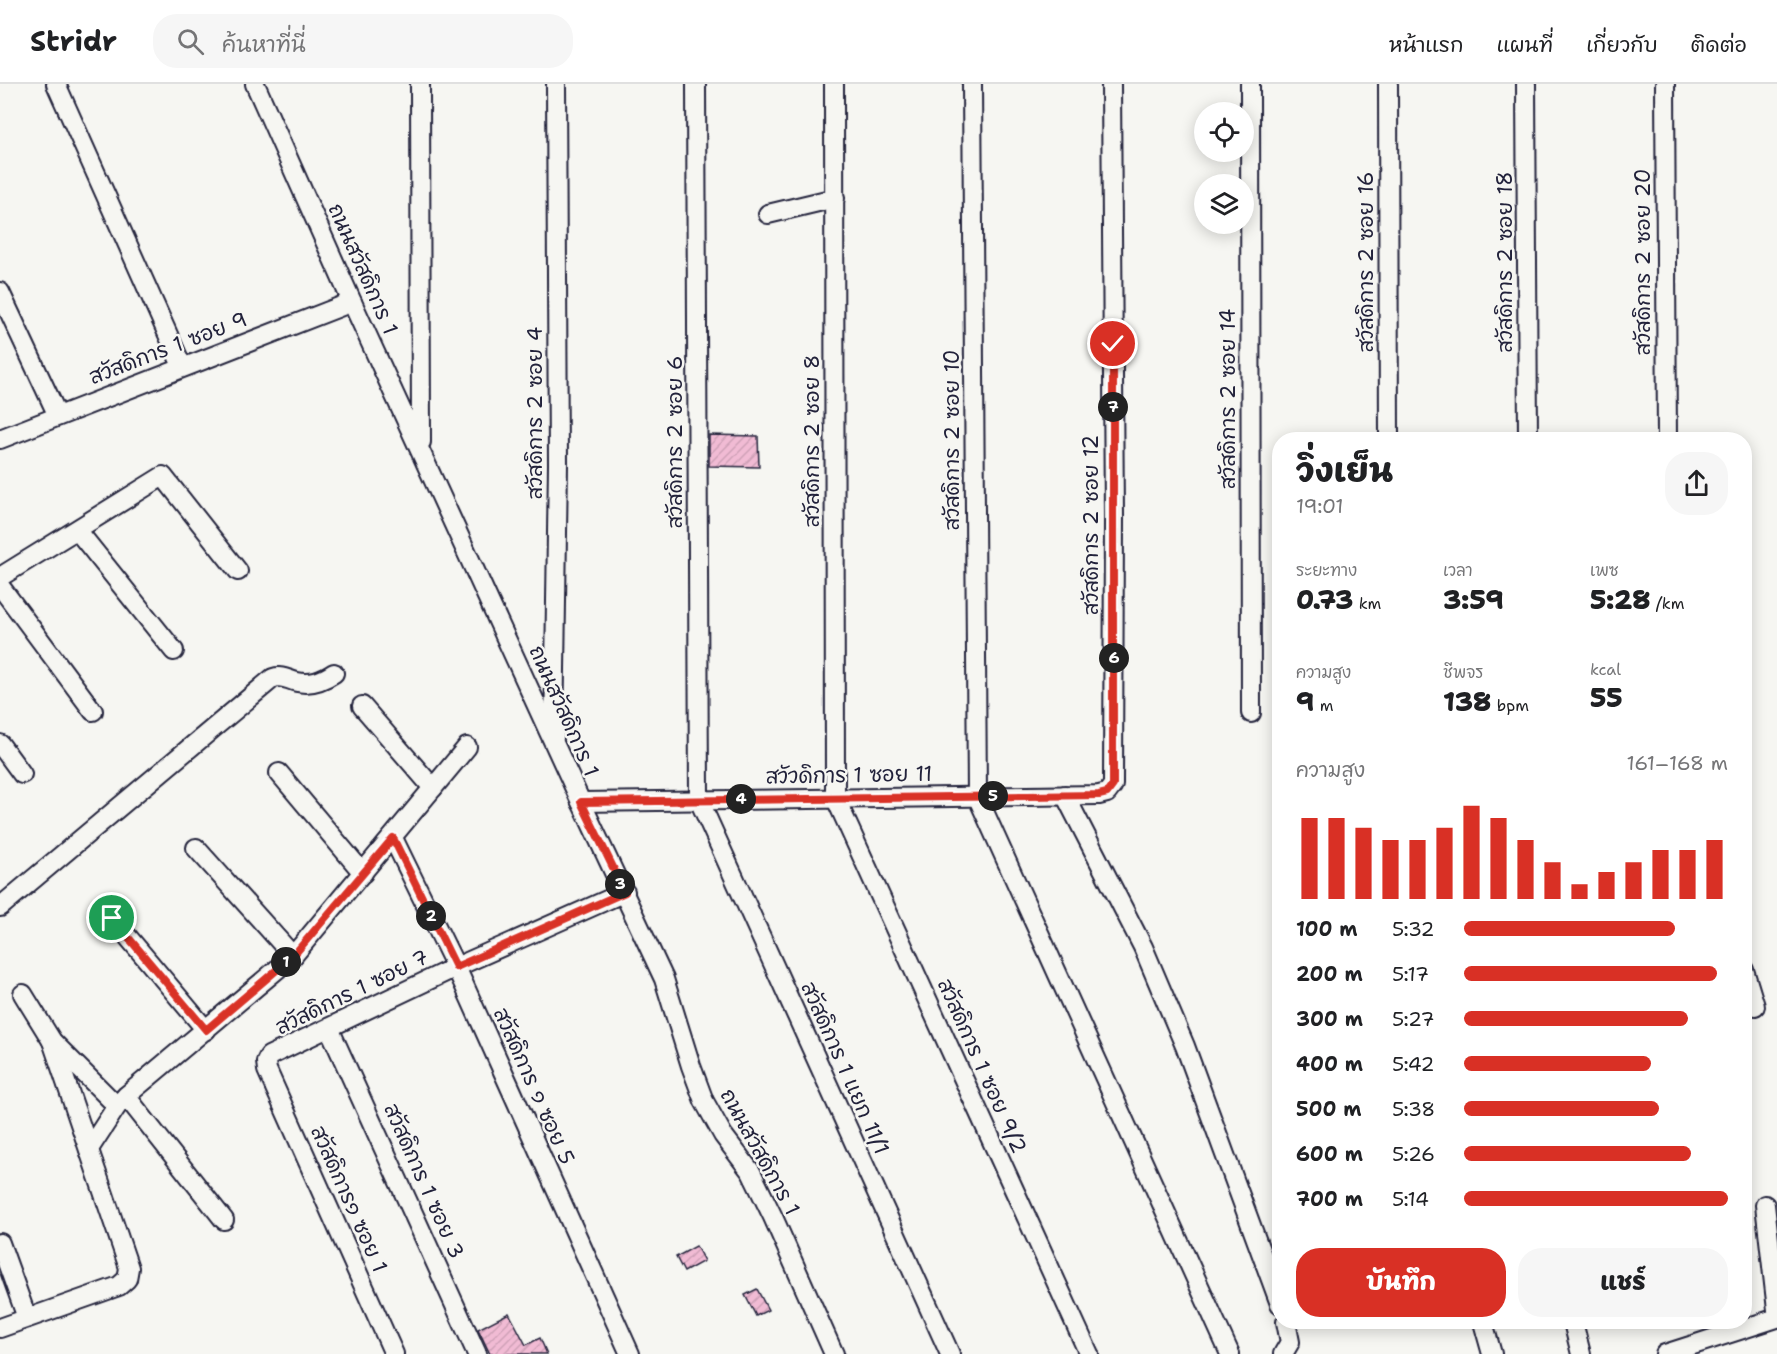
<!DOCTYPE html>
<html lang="th">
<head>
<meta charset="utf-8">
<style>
	body { margin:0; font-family:"Shantell Sans","Playpen Sans Thai",sans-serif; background:#f6f6f6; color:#202124; height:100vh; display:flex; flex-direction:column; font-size:22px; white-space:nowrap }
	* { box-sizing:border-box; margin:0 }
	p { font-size:20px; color:#757577 }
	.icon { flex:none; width:33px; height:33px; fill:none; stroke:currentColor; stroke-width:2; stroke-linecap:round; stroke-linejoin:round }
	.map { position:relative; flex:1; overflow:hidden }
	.panel { position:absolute; left:1272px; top:348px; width:480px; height:897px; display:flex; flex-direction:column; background:#fff; border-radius:24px; box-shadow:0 3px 15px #0003 }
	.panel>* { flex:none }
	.fabs { position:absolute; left:1194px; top:18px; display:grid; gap:12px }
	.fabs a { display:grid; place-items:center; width:60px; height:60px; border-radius:50%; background:#fff; box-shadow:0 3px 15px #0003; font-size:30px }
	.pin { position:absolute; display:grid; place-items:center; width:51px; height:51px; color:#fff; margin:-26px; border:3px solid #fff; border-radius:50%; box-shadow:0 2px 6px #0007 }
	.km { position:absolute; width:30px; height:30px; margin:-15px; border-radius:50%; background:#222; color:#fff; font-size:16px; line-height:30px; text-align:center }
	.round { display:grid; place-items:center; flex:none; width:63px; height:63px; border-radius:24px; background:#f6f6f6 }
	.headline { display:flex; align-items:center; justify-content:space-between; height:102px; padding:0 24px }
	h1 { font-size:33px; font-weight:800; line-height:45px }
	.figures { display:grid; grid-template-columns:repeat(3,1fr); gap:9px; height:102px; padding:6px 24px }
	.figures div { display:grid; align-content:center }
	.figures b { font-size:26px; font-weight:800 }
	.figures small { font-size:16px; font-weight:400 }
	.figures p { font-size:16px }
	.chart { height:168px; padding:12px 24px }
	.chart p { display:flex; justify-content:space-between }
	.chart svg { width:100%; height:108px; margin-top:6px; stroke:#d93025; stroke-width:6 }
	.primary-button { display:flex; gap:12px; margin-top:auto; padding:12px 24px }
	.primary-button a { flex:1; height:69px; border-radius:24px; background:#d93025; color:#fff; font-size:24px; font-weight:800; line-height:69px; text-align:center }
	.primary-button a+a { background:#f6f6f6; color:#202124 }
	ul { padding:0 24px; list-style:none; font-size:20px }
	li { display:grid; grid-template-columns:96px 72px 1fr; align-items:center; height:45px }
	li i { height:15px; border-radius:8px; background:#d93025 }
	header { display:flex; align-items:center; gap:36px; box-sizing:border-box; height:84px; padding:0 30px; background:#fff; border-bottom:2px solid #e0e0e0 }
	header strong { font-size:28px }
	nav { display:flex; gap:33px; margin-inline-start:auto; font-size:21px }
	.search { width:420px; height:54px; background:#f6f6f6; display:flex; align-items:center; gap:15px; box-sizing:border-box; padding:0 21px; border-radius:24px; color:#757577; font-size:22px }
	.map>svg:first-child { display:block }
	.building { fill:url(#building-hatch); stroke:#22223b; stroke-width:1.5 }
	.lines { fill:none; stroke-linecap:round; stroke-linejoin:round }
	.minor-casing { stroke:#22223b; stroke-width:22 }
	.minor { stroke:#f6f6f2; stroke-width:18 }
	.route-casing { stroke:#fff; stroke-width:12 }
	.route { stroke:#d93025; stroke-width:8 }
	.labels { text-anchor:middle; stroke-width:5; stroke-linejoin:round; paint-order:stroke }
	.street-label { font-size:21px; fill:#22223b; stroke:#f6f6f2 }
</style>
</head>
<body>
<header>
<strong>Stridr</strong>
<div class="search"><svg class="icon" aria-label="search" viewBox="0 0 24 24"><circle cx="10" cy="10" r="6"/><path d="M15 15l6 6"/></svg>ค้นหาที่นี่</div>
<nav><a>หน้าแรก</a><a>แผนที่</a><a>เกี่ยวกับ</a><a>ติดต่อ</a></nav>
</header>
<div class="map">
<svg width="1777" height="1270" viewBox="0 0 1777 1270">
	<defs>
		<pattern id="building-hatch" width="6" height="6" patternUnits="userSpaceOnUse" patternTransform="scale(1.5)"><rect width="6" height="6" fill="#f1bbd4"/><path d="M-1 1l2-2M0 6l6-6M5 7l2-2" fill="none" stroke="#cea0b7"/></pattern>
	</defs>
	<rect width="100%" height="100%" fill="#f6f6f2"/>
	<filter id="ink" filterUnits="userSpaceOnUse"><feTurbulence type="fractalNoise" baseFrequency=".0167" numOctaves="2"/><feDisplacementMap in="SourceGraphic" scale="12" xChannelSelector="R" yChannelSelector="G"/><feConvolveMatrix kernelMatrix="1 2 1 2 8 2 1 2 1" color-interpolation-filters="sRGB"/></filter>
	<g filter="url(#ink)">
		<!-- building -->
		<g class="building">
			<path d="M 709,351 L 758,352 L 759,383 L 709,382 Z"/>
			<path d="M 696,1162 L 704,1177 L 684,1188 L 676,1173 Z"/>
			<path d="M 757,1205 L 768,1226 L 756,1232 L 745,1211 Z"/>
			<path d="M 509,1229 L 526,1261 L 540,1254 L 547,1270 L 490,1270 L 478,1245 Z"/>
		</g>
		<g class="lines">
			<defs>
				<g id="minor">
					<path d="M 56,0 L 182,282"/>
					<path d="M 255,0 L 352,218 L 581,718 L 664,895 L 691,982 L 704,1017 L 723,1051 L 751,1088 L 773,1133 L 834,1270"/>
					<path d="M 420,0 L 421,358"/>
					<path d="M 696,0 L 699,716 L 950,1270"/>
					<path d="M 834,0 L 835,713 L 1089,1270"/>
					<path d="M 972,0 L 977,712 L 1230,1270"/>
					<path d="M 1250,0 L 1251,629"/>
					<path d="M 1388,0 L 1389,356"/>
					<path d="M 1526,0 L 1528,356"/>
					<path d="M 1665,0 L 1667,356"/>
					<path d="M 768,130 L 835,114"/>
					<path d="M 0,208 L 58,332"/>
					<path d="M 0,355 L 352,218"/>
					<path d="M 77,446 L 174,567"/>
					<path d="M 0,493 L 163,392 L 238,487"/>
					<path d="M 0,502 L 93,627"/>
					<path d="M 362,622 L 433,704"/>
					<path d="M 554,654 L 558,380 L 556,0"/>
					<path d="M 0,660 L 22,690"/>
					<path d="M 279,689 L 363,789"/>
					<path d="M 1065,711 L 1143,863 L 1185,962 L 1280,1220"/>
					<path d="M 581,718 L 1099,711 L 1107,709 L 1113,701 L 1114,433 L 1111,0"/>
					<path d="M 393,754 L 456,883 L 630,1270"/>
					<path d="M 196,764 L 293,872"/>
					<path d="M 0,823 L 273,594 C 283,591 288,596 297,598 C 311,601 322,597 334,589"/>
					<path d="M 112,834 L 206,946"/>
					<path d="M 1744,886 L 1755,922"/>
					<path d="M 23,910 L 52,957 L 117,1022"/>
					<path d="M 329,944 L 477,1270"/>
					<path d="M 126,1012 L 224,1136"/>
					<path d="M 89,1065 L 117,1022 L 126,1012 L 293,872 L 467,663"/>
					<path d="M 1765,1121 L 1777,1226"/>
					<path d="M 0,1159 L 27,1234"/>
					<path d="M 1483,1238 L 1492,1270"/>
					<path d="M 1573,1238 L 1581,1270"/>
					<path d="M 0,1244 L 119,1202 L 127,1195 L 129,1184 L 52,957"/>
					<path d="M 394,1270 L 267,986 L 266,978 L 269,972 L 456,883 L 625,808"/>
					<path d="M 1283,1270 L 1290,1258 L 1286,1238"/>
					<path d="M 1665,1270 L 1777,1234"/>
				</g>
			</defs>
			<!-- minor casing -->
			<use href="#minor" class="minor-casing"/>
			<!-- minor -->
			<use href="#minor" class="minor"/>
		</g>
	</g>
	<g class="lines" filter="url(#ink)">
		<defs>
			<path id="route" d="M 112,834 L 206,946 L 293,872 L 393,754 L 456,883 L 625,808 L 581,718 L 1099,711 L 1107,709 L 1113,701 L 1113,260"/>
		</defs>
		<!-- route casing -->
		<use href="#route" class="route-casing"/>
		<!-- route -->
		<use href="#route" class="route"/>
	</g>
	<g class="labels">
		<!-- street labels -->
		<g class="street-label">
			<text transform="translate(1366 178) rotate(-90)" y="7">สวัสดิการ 2 ซอย 16</text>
			<text transform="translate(1505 178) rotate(-90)" y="7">สวัสดิการ 2 ซอย 18</text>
			<text transform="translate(1643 178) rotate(-90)" y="7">สวัสดิการ 2 ซอย 20</text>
			<text transform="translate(363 185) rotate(66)" y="7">ถนนสวัสดิการ 1</text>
			<text transform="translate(168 264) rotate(-21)" y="7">สวัสดิการ 1 ซอย 9</text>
			<text transform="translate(1228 315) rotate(-90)" y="7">สวัสดิการ 2 ซอย 14</text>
			<text transform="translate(535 329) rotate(-90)" y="7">สวัสดิการ 2 ซอย 4</text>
			<text transform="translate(952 356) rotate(-90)" y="7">สวัสดิการ 2 ซอย 10</text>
			<text transform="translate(812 357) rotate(-90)" y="7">สวัสดิการ 2 ซอย 8</text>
			<text transform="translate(675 358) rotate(-90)" y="7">สวัสดิการ 2 ซอย 6</text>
			<text transform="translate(1091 441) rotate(-90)" y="7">สวัสดิการ 2 ซอย 12</text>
			<text transform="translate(564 627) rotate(66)" y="7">ถนนสวัสดิการ 1</text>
			<text transform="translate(849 691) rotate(-1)" y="7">สวัวดิการ 1 ซอย 11</text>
			<text transform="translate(352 908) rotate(-26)" y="7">สวัสดิการ 1 ซอย 7</text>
			<text transform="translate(982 982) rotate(66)" y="7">สวัสดิการ 1 ซอย 9/2</text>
			<text transform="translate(845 984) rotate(66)" y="7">สวัสดิการ 1 แยก 11/1</text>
			<text transform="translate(534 1002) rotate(66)" y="7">สวัสดิการ ๑ ซอย 5</text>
			<text transform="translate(760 1068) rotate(61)" y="7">ถนนสวัสดิการ 1</text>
			<text transform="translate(424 1097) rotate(66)" y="7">สวัสดิการ 1 ซอย 3</text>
			<text transform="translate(349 1115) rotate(66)" y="7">สวัสดิการ๑ ซอย 1</text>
		</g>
	</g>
</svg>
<div class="fabs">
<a><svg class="icon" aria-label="locate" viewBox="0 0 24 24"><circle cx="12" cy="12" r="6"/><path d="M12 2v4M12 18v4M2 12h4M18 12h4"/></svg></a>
<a><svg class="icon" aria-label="layers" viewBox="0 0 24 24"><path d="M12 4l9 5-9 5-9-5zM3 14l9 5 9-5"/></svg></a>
</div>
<div class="pin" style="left:112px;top:834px;background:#1e9e55"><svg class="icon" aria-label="arrive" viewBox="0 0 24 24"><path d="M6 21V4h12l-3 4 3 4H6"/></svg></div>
<div class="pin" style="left:1113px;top:260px;background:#d93025"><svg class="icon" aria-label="check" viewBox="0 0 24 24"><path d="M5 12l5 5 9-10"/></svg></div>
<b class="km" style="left:286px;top:878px">1</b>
<b class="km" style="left:431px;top:832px">2</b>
<b class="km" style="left:620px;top:800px">3</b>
<b class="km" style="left:741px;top:715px">4</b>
<b class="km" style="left:993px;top:712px">5</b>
<b class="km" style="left:1114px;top:574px">6</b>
<b class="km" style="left:1113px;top:323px">7</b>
<section class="panel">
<div class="headline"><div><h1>วิ่งเย็น</h1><p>19:01</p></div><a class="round"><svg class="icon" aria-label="share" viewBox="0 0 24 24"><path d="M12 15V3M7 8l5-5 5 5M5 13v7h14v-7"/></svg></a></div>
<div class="figures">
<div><p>ระยะทาง</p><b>0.73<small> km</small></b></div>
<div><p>เวลา</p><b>3:59</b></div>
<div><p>เพซ</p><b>5:28<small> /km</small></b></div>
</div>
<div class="figures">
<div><p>ความสูง</p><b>9<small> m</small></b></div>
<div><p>ชีพจร</p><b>138<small> bpm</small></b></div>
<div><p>kcal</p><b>55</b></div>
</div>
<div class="chart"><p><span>ความสูง</span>161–168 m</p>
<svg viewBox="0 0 160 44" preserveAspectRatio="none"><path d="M5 44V11M15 44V11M25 44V15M35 44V20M45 44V20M55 44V15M65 44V6M75 44V11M85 44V20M95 44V29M105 44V38M115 44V33M125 44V29M135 44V24M145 44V24M155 44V20"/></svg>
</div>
<ul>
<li><b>100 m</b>5:32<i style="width:80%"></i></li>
<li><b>200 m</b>5:17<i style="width:96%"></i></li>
<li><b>300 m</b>5:27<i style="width:85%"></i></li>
<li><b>400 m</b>5:42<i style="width:71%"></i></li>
<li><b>500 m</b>5:38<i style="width:74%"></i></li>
<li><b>600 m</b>5:26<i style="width:86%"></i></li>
<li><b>700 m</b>5:14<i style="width:100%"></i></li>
</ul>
<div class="primary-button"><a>บันทึก</a><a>แชร์</a></div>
</section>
</div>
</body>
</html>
